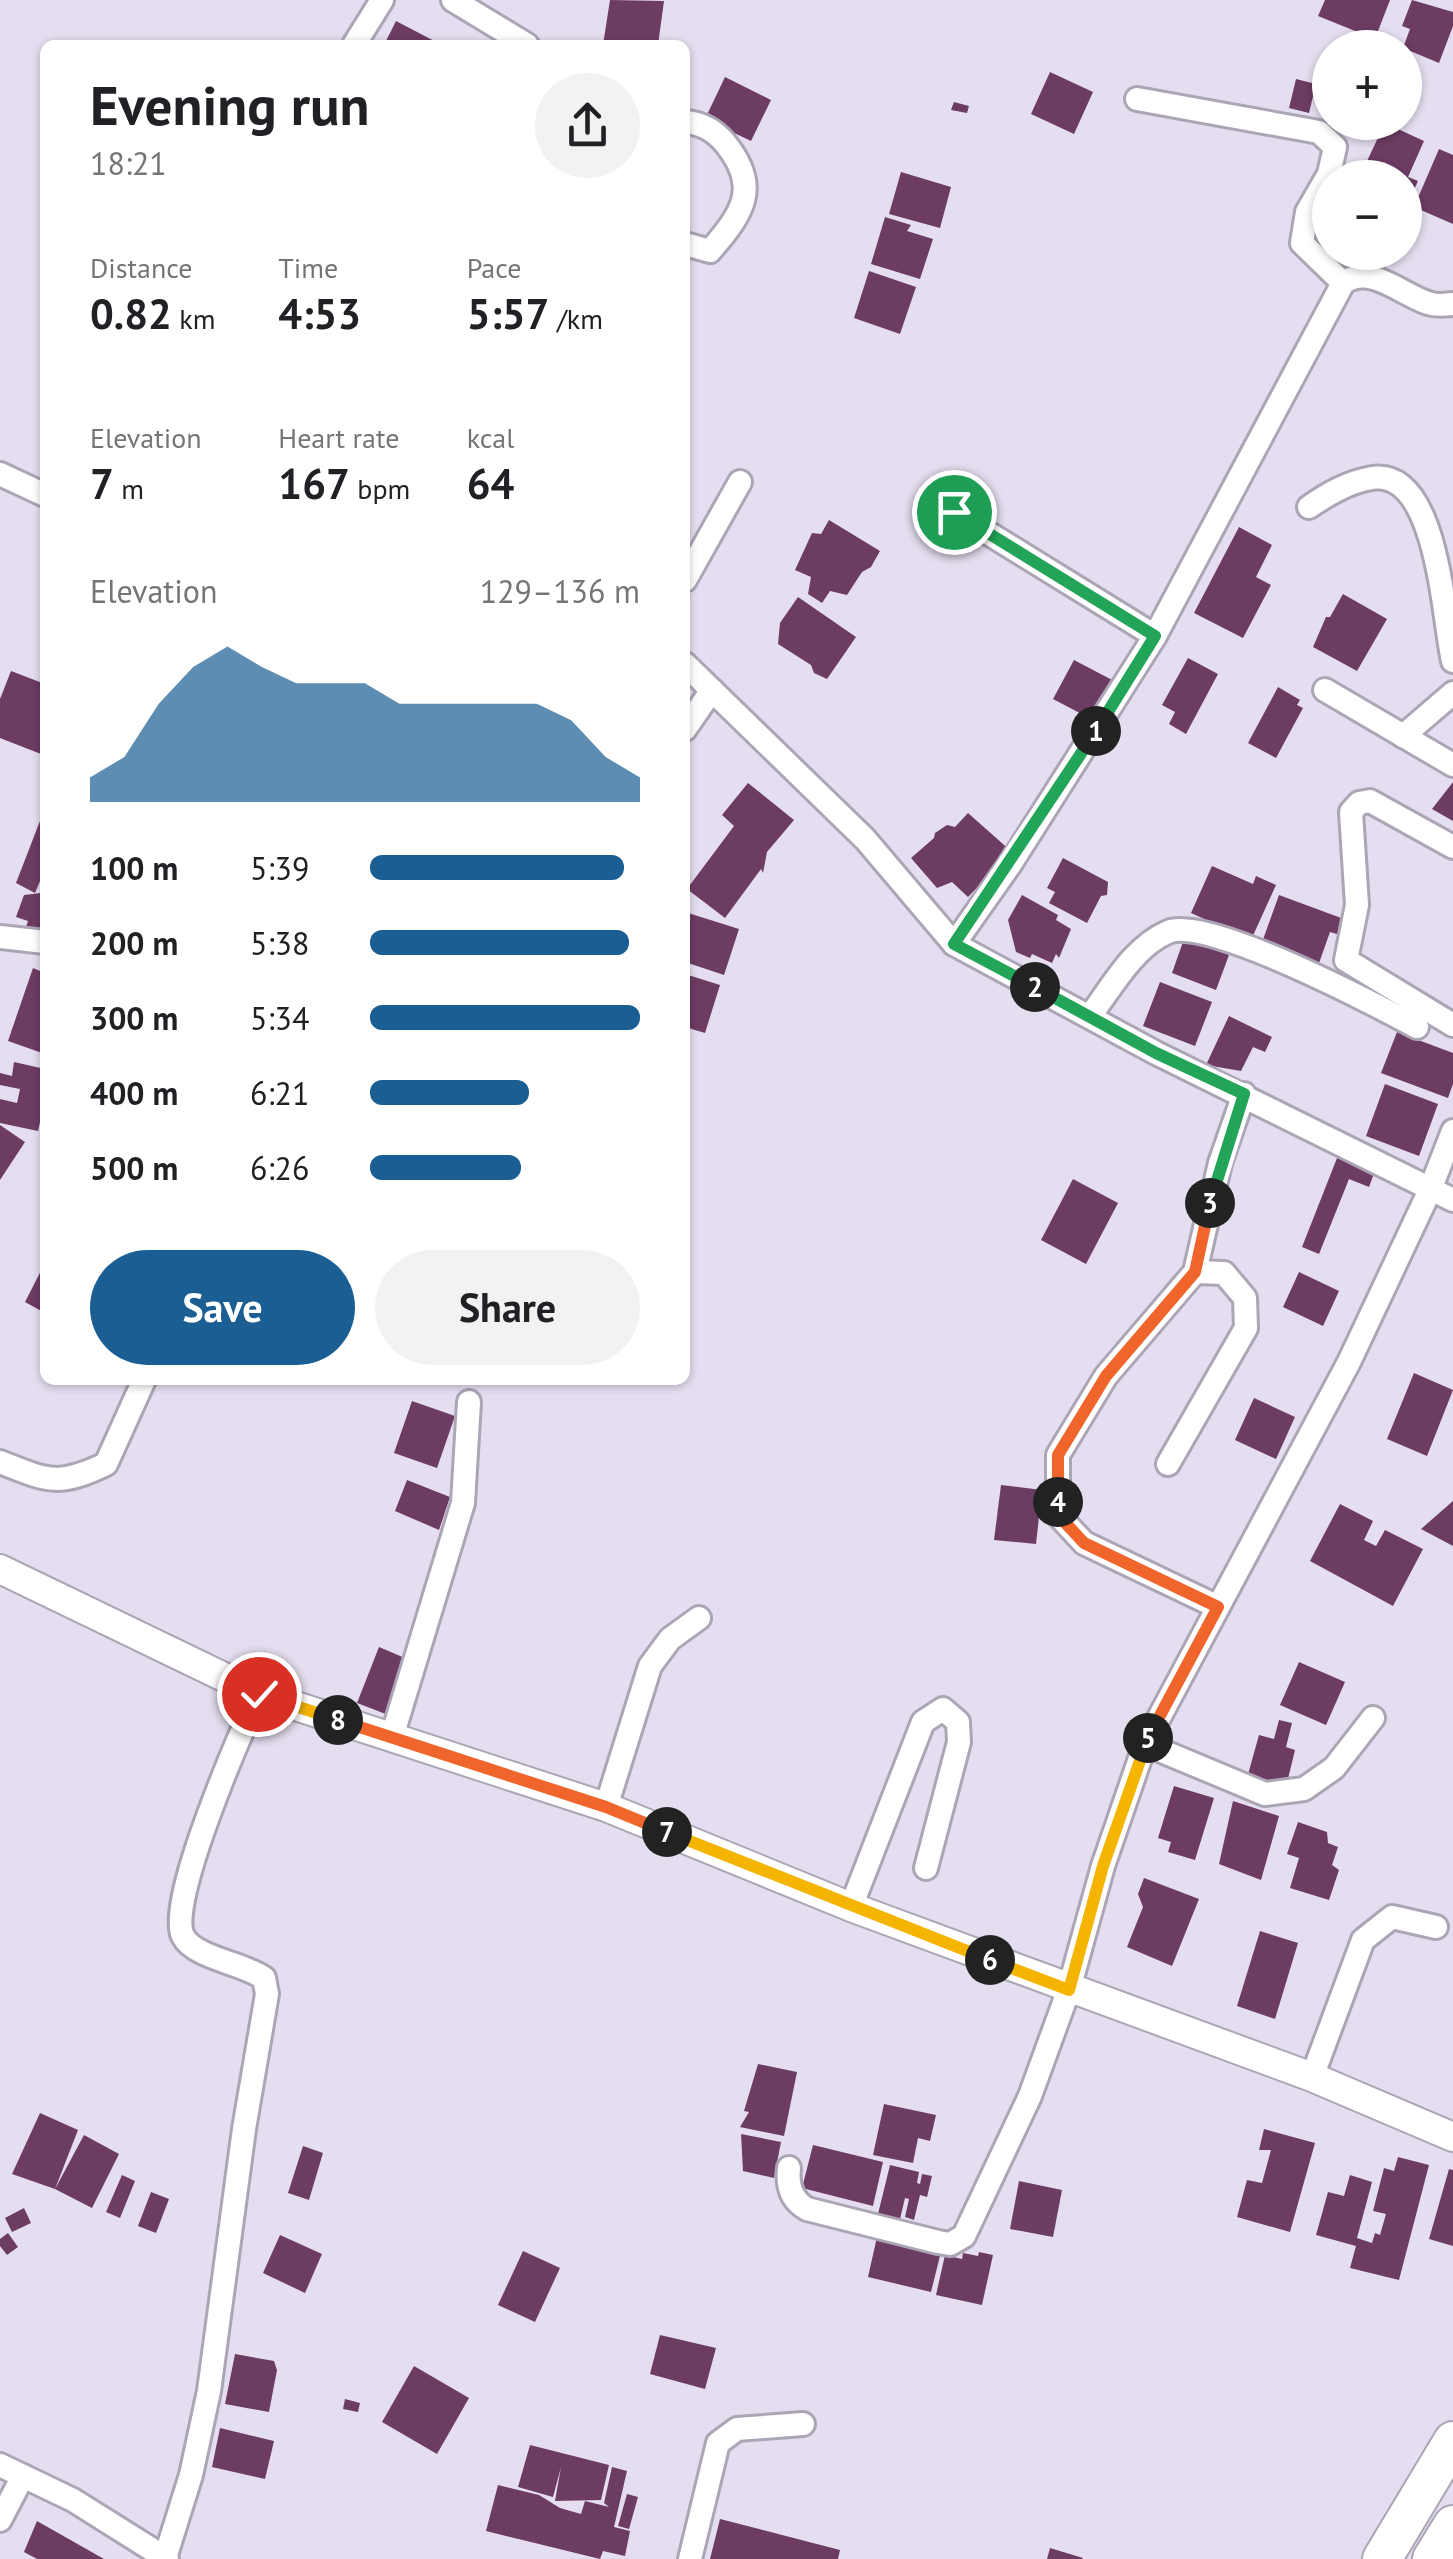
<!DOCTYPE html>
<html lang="en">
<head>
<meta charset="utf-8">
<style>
	body { margin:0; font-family:"PT Sans",sans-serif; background:#f2f2f2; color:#202124; height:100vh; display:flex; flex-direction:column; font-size:38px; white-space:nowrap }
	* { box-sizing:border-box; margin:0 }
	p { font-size:32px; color:#757577 }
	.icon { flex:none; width:55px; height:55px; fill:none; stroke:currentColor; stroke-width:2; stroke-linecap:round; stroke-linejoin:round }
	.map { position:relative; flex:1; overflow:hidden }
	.sheet { position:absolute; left:40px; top:40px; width:650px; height:1345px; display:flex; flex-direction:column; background:#fff; border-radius:15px; box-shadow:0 2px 8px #0004 }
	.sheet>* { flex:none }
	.buttons { position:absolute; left:1312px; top:30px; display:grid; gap:20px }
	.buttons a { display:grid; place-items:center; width:110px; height:110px; border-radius:50%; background:#fff; box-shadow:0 2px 8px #0004; font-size:50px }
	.pin { position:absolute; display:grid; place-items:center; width:85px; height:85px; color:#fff; margin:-42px; border:5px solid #fff; border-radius:50%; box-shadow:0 2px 10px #0007 }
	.km { position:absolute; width:50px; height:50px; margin:-25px; border-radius:50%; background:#222; color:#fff; font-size:28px; line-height:50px; text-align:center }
	.round { display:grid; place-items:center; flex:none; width:105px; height:105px; border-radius:52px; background:#f2f2f2 }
	.summary { display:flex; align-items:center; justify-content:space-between; height:170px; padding:0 50px }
	h1 { font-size:55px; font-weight:600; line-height:75px }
	.stats { display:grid; grid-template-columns:repeat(3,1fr); gap:15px; height:170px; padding:10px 50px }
	.stats div { display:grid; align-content:center }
	.stats b { font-size:42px; font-weight:600 }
	.stats small { font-size:28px; font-weight:400 }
	.stats p { font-size:28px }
	.chart { height:280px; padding:20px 50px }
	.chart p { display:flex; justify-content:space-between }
	.chart svg { width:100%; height:180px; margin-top:10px; fill:#1a5e93; opacity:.7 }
	.action { display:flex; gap:20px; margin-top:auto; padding:20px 50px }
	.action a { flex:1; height:115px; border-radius:60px; background:#1a5e93; color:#fff; font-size:40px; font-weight:600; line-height:115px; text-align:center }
	.action a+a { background:#f2f2f2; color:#202124 }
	ul { padding:0 50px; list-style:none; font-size:32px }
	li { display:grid; grid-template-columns:160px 120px 1fr; align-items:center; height:75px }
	li i { height:25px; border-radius:12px; background:#1a5e93 }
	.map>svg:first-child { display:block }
	.building { fill:#6d3c63 }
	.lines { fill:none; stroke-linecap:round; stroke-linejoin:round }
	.minor-casing { stroke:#aca5b6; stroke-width:28 }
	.tertiary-casing { stroke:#aca5b6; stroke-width:32 }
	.trunk-casing { stroke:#aca5b6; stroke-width:42 }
	.minor { stroke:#fff; stroke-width:22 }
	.tertiary { stroke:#fff; stroke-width:28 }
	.trunk { stroke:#fff; stroke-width:38 }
	.split-1-casing { stroke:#fff; stroke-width:20 }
	.split-2-casing { stroke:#fff; stroke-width:20 }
	.split-3-casing { stroke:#fff; stroke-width:20 }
	.split-4-casing { stroke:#fff; stroke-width:20 }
	.split-5-casing { stroke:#fff; stroke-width:20 }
	.split-6-casing { stroke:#fff; stroke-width:20 }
	.split-7-casing { stroke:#fff; stroke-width:20 }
	.split-8-casing { stroke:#fff; stroke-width:20 }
	.split-9-casing { stroke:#fff; stroke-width:20 }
	.split-1 { stroke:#22a559; stroke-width:12 }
	.split-2 { stroke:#22a559; stroke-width:12 }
	.split-3 { stroke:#22a559; stroke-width:12 }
	.split-4 { stroke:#f0652b; stroke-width:12 }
	.split-5 { stroke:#f0652b; stroke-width:12 }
	.split-6 { stroke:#f5b400; stroke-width:12 }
	.split-7 { stroke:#f5b400; stroke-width:12 }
	.split-8 { stroke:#f0652b; stroke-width:12 }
	.split-9 { stroke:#f5b400; stroke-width:12 }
</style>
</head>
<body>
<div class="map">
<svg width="1453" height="2559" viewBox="0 0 1453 2559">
	<rect width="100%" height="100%" fill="#e5def0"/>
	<!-- building -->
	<g class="building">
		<path d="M 610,0 L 664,1 L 658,45 L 603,45 Z"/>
		<path d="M 1325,0 L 1390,0 L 1375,39 L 1318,16 Z"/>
		<path d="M 1412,0 L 1453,12 L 1453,26 L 1439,63 L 1403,48 L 1410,29 L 1402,26 Z"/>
		<path d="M 396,21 L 442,45 L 384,45 Z"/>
		<path d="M 1050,72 L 1093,92 L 1074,134 L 1031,114 Z"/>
		<path d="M 725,77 L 771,100 L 751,141 L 705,119 Z"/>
		<path d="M 1296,79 L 1316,84 L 1309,113 L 1289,108 Z"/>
		<path d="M 954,102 L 969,106 L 967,113 L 951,110 Z"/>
		<path d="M 1385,123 L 1424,141 L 1408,177 L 1418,181 L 1405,209 L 1405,178 L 1359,178 Z"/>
		<path d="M 1439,149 L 1453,155 L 1453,224 L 1414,207 Z"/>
		<path d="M 901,172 L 951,187 L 940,228 L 889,214 Z"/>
		<path d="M 885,217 L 911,225 L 907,231 L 933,239 L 920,279 L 871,264 Z"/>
		<path d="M 869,271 L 916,287 L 900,334 L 854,318 Z"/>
		<path d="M 829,520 L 880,551 L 871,567 L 862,572 L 847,595 L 830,591 L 822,603 L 808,594 L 811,577 L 795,570 L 812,533 L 821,534 Z"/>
		<path d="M 1239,527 L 1272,545 L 1256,577 L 1271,585 L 1243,638 L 1194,613 Z"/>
		<path d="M 1343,594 L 1387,619 L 1357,671 L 1313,647 L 1326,617 L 1330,617 Z"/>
		<path d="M 798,597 L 856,637 L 827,679 L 814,673 L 811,665 L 778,644 L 780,623 Z"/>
		<path d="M 1188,658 L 1218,674 L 1186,734 L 1169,724 L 1175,712 L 1162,705 Z"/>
		<path d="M 1074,660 L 1114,681 L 1093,720 L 1053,699 Z"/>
		<path d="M 11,671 L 45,684 L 45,744 L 41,754 L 0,738 L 0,699 Z"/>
		<path d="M 1278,687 L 1300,700 L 1297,705 L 1303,708 L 1276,758 L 1248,743 Z"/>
		<path d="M 1453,782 L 1453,821 L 1432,809 Z"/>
		<path d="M 748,783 L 794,820 L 767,852 L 763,873 L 761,869 L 725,918 L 687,889 L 734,826 L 722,815 Z"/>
		<path d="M 45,808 L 45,869 L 35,893 L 16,883 Z"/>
		<path d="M 968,813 L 1012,852 L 968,897 L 952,882 L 937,888 L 911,858 L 934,838 L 935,833 L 947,825 L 955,827 Z"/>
		<path d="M 1063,858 L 1108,882 L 1107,895 L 1101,896 L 1087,923 L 1049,903 L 1055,892 L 1047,888 Z"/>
		<path d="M 1212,866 L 1253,884 L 1256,876 L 1276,885 L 1251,940 L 1191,913 Z"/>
		<path d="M 41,893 L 45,894 L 45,928 L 40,941 L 23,935 L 28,921 L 16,917 L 24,895 Z"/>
		<path d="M 1022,895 L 1058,915 L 1056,920 L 1071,929 L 1059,958 L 1056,954 L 1052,963 L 1032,954 L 1030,958 L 1016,952 L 1008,920 Z"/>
		<path d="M 1279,895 L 1352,922 L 1347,937 L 1330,932 L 1318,966 L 1261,945 Z"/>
		<path d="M 685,912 L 739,929 L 724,975 L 685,962 Z"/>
		<path d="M 1184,939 L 1229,955 L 1216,990 L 1172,973 Z"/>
		<path d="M 33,968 L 45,973 L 45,1054 L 8,1041 Z"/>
		<path d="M 685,974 L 720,985 L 705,1033 L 685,1027 Z"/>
		<path d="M 1160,982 L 1212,1002 L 1195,1046 L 1143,1026 Z"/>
		<path d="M 1229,1016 L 1272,1037 L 1265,1052 L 1253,1047 L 1241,1071 L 1206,1065 Z"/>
		<path d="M 1397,1032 L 1453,1053 L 1453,1084 L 1448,1098 L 1381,1073 Z"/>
		<path d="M 14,1062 L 45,1069 L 45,1099 L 38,1131 L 0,1123 L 0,1099 L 17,1103 L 20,1089 L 0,1085 L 0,1073 L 12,1076 Z"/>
		<path d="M 1385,1084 L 1438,1104 L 1419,1156 L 1366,1136 Z"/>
		<path d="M 0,1125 L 25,1142 L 0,1180 Z"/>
		<path d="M 1339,1153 L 1376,1168 L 1369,1187 L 1349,1179 L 1319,1254 L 1302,1247 Z"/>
		<path d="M 1073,1179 L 1118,1203 L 1086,1264 L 1041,1240 Z"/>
		<path d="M 45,1263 L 45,1313 L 25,1302 Z"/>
		<path d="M 1299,1272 L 1339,1291 L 1323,1326 L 1283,1307 Z"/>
		<path d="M 1414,1373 L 1453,1390 L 1427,1456 L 1387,1439 Z"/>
		<path d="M 1254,1398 L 1295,1417 L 1276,1459 L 1235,1440 Z"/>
		<path d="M 412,1401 L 455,1416 L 437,1468 L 394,1453 Z"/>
		<path d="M 407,1480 L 450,1497 L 439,1530 L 395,1511 Z"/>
		<path d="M 1001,1485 L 1042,1490 L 1036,1544 L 994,1540 Z"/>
		<path d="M 1453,1501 L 1453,1546 L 1421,1529 Z"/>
		<path d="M 1340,1504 L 1373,1521 L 1364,1540 L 1376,1546 L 1385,1530 L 1423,1549 L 1393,1606 L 1310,1561 Z"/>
		<path d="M 379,1647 L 412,1661 L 391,1716 L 357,1703 Z"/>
		<path d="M 1299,1662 L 1345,1682 L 1326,1725 L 1280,1705 Z"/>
		<path d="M 1279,1720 L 1292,1723 L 1286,1747 L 1295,1750 L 1286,1787 L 1247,1778 L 1259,1735 L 1274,1739 Z"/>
		<path d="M 1174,1786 L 1214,1798 L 1195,1860 L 1168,1852 L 1171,1842 L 1158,1838 Z"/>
		<path d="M 1233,1801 L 1279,1816 L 1261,1880 L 1219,1864 Z"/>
		<path d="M 1298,1822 L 1327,1832 L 1328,1843 L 1338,1847 L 1332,1865 L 1339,1870 L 1329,1900 L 1290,1888 L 1299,1858 L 1287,1854 Z"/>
		<path d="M 1144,1878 L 1199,1899 L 1172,1966 L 1127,1947 L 1143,1907 L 1138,1894 Z"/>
		<path d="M 1260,1931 L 1298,1943 L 1275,2019 L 1237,2006 Z"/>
		<path d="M 758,2064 L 797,2072 L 784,2136 L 740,2127 L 749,2112 L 744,2111 Z"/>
		<path d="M 884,2104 L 936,2115 L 930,2141 L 918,2138 L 913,2163 L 873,2155 Z"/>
		<path d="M 40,2113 L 78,2130 L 55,2189 L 84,2135 L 119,2154 L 92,2208 L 55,2189 L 12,2174 Z"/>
		<path d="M 1264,2129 L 1315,2143 L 1290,2232 L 1237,2217 L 1247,2180 L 1262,2183 L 1271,2150 L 1259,2150 Z"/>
		<path d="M 741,2134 L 781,2142 L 774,2178 L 743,2171 Z"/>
		<path d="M 813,2145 L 883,2162 L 873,2206 L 802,2188 Z"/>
		<path d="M 303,2146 L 323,2153 L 309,2200 L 288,2193 Z"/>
		<path d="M 1398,2157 L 1429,2165 L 1399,2280 L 1350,2268 L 1356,2246 L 1316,2235 L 1328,2192 L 1344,2196 L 1350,2175 L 1372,2182 L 1357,2238 L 1372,2243 L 1375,2233 L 1380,2235 L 1386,2214 L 1373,2211 L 1384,2168 L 1394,2171 Z"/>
		<path d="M 890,2165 L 919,2172 L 917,2183 L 920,2184 L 922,2174 L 932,2176 L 927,2197 L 920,2195 L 914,2220 L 905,2217 L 909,2199 L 905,2198 L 900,2219 L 878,2214 Z"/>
		<path d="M 1449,2169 L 1453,2170 L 1453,2246 L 1429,2239 Z"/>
		<path d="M 122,2175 L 135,2181 L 120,2218 L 106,2212 Z"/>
		<path d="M 1019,2181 L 1062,2190 L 1053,2237 L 1010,2229 Z"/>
		<path d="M 151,2192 L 169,2199 L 156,2233 L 138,2226 Z"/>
		<path d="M 24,2208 L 31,2223 L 12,2232 L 5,2218 Z"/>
		<path d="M 8,2233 L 18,2247 L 7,2255 L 0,2246 L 0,2239 Z"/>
		<path d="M 280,2235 L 322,2254 L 305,2293 L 263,2273 Z"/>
		<path d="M 877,2237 L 941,2252 L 931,2292 L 868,2277 Z"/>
		<path d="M 523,2251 L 560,2268 L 535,2322 L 498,2305 Z"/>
		<path d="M 979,2252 L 993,2255 L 982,2305 L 936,2295 L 945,2255 L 962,2259 L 963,2253 L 978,2256 Z"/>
		<path d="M 660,2335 L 716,2348 L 705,2389 L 650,2374 Z"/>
		<path d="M 235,2354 L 274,2361 L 277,2370 L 269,2412 L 225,2404 Z"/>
		<path d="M 414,2366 L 469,2398 L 437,2454 L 382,2422 Z"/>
		<path d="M 345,2399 L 360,2403 L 358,2412 L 343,2409 Z"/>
		<path d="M 220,2428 L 274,2441 L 265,2479 L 212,2467 Z"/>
		<path d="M 530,2445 L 609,2465 L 601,2500 L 555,2501 L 561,2467 L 553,2497 L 518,2487 Z"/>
		<path d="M 612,2467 L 627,2471 L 614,2527 L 630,2531 L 625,2556 L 603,2551 L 600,2559 L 486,2531 L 498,2485 L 539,2495 L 560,2508 L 581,2514 L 585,2501 L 609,2507 L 604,2503 Z"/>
		<path d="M 627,2494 L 638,2497 L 629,2529 L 618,2526 Z"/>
		<path d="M 720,2519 L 840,2550 L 838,2559 L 710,2559 Z"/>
		<path d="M 37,2521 L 104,2559 L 37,2559 L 24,2552 Z"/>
		<path d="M 1050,2548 L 1083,2558 L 1082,2559 L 1047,2559 Z"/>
	</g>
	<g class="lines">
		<defs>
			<g id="minor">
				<path d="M 453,0 L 527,45"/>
				<path d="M 354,45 L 382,0"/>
				<path d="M 1137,99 L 1319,132 L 1335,147 L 1329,174 L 1307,212 L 1302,243 L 1343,283"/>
				<path d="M 685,122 C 701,123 715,131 725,143 C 761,187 743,213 710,251 L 685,244"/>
				<path d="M 0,474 L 45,495"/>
				<path d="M 1309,507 C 1328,494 1348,482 1372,478 C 1438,468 1443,618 1453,661"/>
				<path d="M 954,512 L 1155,636"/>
				<path d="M 685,580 L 740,482"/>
				<path d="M 685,664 L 865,839 L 954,944 L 1156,1053 L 1453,1200"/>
				<path d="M 1325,690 L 1453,765"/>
				<path d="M 685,729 L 712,690"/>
				<path d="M 1403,736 L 1453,693"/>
				<path d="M 1453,847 L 1370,801 L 1359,803 L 1351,812 L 1357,905 L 1346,960 L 1453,1025"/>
				<path d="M 0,937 L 45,942"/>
				<path d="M 954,944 L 1009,866 L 1155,636 L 1343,283 C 1370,263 1402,295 1428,303 C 1436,306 1445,305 1453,304"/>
				<path d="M 1090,1016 C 1112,987 1133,947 1168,932 C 1206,915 1376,1005 1417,1027"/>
				<path d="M 1195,1272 L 1220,1163 L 1244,1094"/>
				<path d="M 0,1462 C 48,1481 58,1487 106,1464 L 144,1380"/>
				<path d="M 1168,1464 L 1246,1328 L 1245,1298 L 1224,1273 L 1195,1272 L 1106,1376 L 1058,1455 L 1058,1515 L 1084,1543 L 1218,1607"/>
				<path d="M 392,1737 L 463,1503 L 469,1402"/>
				<path d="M 1145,1744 L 1265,1794 L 1304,1789 L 1334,1768 L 1373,1718"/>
				<path d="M 606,1807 L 650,1666 L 670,1639 L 699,1618"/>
				<path d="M 851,1907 L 923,1722 L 943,1709 L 958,1722 L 959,1742 L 926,1868"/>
				<path d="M 1312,2077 L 1363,1940 L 1392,1917 L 1436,1927"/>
				<path d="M 789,2168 C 787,2185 791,2200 807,2209 L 938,2242 L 950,2244 L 964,2236 L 1030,2096 L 1069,1989 L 1103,1866 L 1145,1744 L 1349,1362 L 1430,1190 L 1453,1131"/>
				<path d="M 0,2465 L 73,2500 L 167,2559"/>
				<path d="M 0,2520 L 23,2476"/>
				<path d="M 165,2558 L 191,2475 L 209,2391 L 244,2129 L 267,1994 L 264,1978 C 243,1963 194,1958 183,1936 C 166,1903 241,1732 259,1694"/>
				<path d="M 690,2559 L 718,2443 L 737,2429 L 803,2424"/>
			</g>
			<path id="tertiary" d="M 0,1569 L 259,1694 L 606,1807 L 851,1907 L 1312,2077 L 1453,2137"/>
			<g id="trunk">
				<path d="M 1382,2559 L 1453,2441"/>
				<path d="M 1432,2559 L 1453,2525"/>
			</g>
		</defs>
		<!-- minor casing -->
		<use href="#minor" class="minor-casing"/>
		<!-- tertiary casing -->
		<use href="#tertiary" class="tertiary-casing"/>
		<!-- trunk casing -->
		<use href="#trunk" class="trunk-casing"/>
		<!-- minor -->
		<use href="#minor" class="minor"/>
		<!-- tertiary -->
		<use href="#tertiary" class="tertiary"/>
		<!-- trunk -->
		<use href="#trunk" class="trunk"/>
	</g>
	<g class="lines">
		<defs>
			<path id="split-1" d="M 954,512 L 1155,636 L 1096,731"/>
			<path id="split-2" d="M 1035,987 L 954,944 L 1096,731"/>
			<path id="split-3" d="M 1035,987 L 1156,1053 L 1244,1094 L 1210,1203"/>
			<path id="split-4" d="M 1058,1502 L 1058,1455 L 1106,1376 L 1195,1272 L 1210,1203"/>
			<path id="split-5" d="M 1058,1502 L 1058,1515 L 1084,1543 L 1218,1607 L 1148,1738"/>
			<path id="split-6" d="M 990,1960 L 1069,1990 L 1103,1866 L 1148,1738"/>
			<path id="split-7" d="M 667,1832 L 990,1960"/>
			<path id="split-8" d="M 338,1720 L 606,1807 L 667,1832"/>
			<path id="split-9" d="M 259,1694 L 338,1720"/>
		</defs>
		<!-- split-1 casing -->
		<use href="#split-1" class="split-1-casing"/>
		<!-- split-2 casing -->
		<use href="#split-2" class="split-2-casing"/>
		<!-- split-3 casing -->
		<use href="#split-3" class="split-3-casing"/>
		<!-- split-4 casing -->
		<use href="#split-4" class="split-4-casing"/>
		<!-- split-5 casing -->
		<use href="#split-5" class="split-5-casing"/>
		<!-- split-6 casing -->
		<use href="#split-6" class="split-6-casing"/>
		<!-- split-7 casing -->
		<use href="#split-7" class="split-7-casing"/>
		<!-- split-8 casing -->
		<use href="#split-8" class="split-8-casing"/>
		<!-- split-9 casing -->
		<use href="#split-9" class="split-9-casing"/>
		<!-- split-1 -->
		<use href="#split-1" class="split-1"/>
		<!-- split-2 -->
		<use href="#split-2" class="split-2"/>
		<!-- split-3 -->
		<use href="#split-3" class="split-3"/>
		<!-- split-4 -->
		<use href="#split-4" class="split-4"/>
		<!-- split-5 -->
		<use href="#split-5" class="split-5"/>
		<!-- split-6 -->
		<use href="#split-6" class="split-6"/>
		<!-- split-7 -->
		<use href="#split-7" class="split-7"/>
		<!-- split-8 -->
		<use href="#split-8" class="split-8"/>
		<!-- split-9 -->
		<use href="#split-9" class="split-9"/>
	</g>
</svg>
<div class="buttons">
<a>+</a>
<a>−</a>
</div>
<div class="pin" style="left:954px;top:512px;background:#1e9e55"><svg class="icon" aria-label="arrive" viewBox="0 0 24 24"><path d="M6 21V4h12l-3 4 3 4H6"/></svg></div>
<div class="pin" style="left:259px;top:1694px;background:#d93025"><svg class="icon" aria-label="check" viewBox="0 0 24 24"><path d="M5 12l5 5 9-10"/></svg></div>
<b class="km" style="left:1096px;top:731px">1</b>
<b class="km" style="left:1035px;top:987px">2</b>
<b class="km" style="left:1210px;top:1203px">3</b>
<b class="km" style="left:1058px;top:1502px">4</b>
<b class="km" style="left:1148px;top:1738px">5</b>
<b class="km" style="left:990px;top:1960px">6</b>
<b class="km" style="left:667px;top:1832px">7</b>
<b class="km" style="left:338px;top:1720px">8</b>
<section class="sheet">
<div class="summary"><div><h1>Evening run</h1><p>18:21</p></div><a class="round"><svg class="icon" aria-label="share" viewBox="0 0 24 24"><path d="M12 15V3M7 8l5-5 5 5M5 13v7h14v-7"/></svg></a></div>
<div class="stats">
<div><p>Distance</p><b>0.82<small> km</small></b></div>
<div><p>Time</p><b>4:53</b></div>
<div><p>Pace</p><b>5:57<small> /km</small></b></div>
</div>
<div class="stats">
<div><p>Elevation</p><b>7<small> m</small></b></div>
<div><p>Heart rate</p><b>167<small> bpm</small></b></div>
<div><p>kcal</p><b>64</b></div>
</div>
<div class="chart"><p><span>Elevation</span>129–136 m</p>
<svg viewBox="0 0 160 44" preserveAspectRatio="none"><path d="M0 44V38L10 33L20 20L30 11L40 6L50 11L60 15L70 15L80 15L90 20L100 20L110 20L120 20L130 20L140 24L150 33L160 38V44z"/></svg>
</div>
<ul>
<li><b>100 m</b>5:39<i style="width:94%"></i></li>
<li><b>200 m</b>5:38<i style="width:96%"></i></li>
<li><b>300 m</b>5:34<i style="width:100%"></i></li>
<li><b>400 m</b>6:21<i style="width:59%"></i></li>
<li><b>500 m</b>6:26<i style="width:56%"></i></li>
</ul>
<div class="action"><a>Save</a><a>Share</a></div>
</section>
</div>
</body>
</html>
